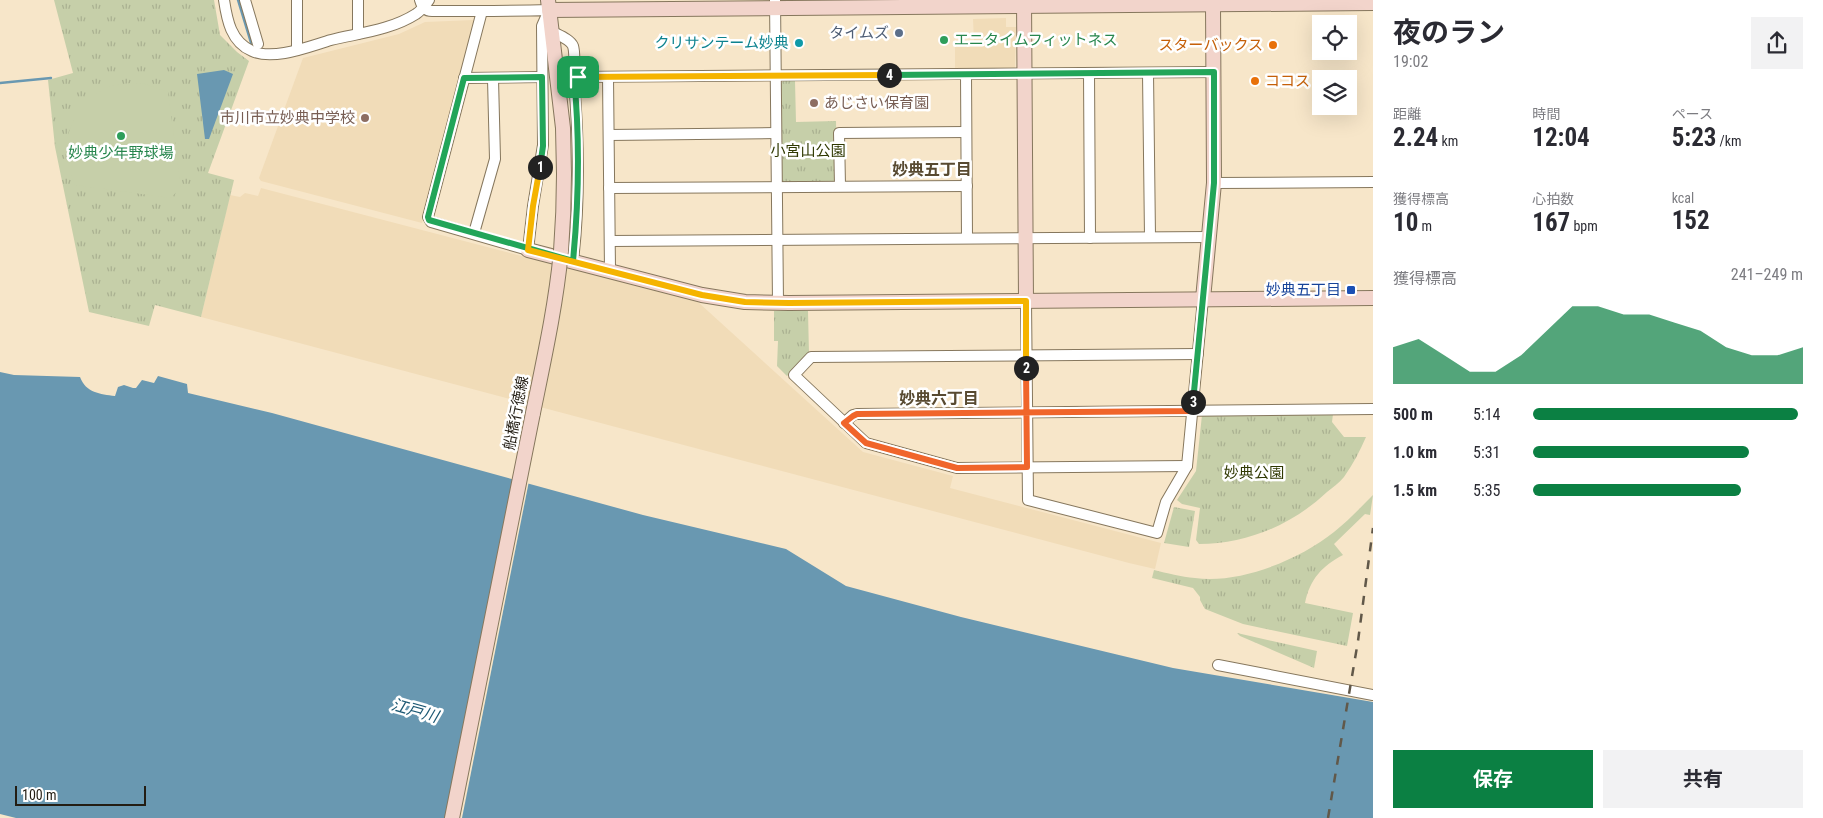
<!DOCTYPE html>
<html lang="ja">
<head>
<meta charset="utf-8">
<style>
	body { margin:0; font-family:"Roboto Condensed","Noto Sans JP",sans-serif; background:#f2f2f3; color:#2b2b33; height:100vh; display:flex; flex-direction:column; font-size:19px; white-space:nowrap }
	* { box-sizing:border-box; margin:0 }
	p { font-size:16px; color:#7c7c81 }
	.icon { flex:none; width:28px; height:28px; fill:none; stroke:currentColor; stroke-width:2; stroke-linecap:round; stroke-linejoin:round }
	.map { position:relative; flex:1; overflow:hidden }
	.side { display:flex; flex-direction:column; background:#fff; width:450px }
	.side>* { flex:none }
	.buttons { position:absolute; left:1312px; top:15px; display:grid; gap:10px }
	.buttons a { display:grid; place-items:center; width:45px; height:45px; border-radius:0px; background:#fff; box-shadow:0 5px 20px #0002; font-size:25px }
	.scale { position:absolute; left:15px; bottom:12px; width:131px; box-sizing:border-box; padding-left:5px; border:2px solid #231d13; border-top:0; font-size:14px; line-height:18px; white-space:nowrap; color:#231d13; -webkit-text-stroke:4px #fff; paint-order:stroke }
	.pin { position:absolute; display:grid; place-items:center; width:42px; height:42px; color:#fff; margin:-21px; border-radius:10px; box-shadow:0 2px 8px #0006 }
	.km { position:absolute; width:25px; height:25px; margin:-12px; border-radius:50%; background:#222; color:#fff; font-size:14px; line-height:25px; text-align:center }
	.round { display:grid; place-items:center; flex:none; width:52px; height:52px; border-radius:0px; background:#f2f2f3 }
	.headline { display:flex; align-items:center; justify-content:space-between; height:85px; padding:0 20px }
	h1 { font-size:28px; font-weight:700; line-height:38px }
	.figures { display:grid; grid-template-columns:repeat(3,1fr); gap:8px; height:85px; padding:5px 20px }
	.figures div { display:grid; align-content:center }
	.figures b { font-size:25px; font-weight:700 }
	.figures small { font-size:14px; font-weight:400 }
	.figures p { font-size:14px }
	.chart { height:140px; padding:10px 20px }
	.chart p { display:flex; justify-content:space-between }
	.chart svg { width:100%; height:90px; margin-top:5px; fill:#0b8043; opacity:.7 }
	.primary-button { display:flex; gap:10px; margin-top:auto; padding:10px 20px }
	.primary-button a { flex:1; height:58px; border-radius:0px; background:#0b8043; color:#fff; font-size:20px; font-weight:700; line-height:58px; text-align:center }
	.primary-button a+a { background:#f2f2f3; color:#2b2b33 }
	ul { padding:0 20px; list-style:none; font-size:16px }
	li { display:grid; grid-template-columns:80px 60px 1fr; align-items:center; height:38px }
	li i { height:12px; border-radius:6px; background:#0b8043 }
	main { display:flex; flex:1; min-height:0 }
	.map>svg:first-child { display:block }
	.built { fill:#f1dcb8 }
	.grass { fill:url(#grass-tufts) }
	.pitch { fill:#c6cfa9 }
	.water { fill:#6998b1 }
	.pier { fill:#f7e6c9 }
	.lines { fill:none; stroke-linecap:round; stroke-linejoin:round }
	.stream { stroke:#6998b1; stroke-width:2.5 }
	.street-casing { stroke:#86775d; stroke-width:12 }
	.secondary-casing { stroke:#86775d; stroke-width:16 }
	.street { stroke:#fff; stroke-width:10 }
	.secondary { stroke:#f2d4cb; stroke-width:14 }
	.rail { stroke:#615849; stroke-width:2.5; stroke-dasharray:9 9; stroke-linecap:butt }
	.secondary-bridge-casing { stroke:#86775d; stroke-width:16; stroke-linecap:butt }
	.secondary-bridge { stroke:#f2d4cb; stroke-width:14 }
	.split-1-casing { stroke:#fff; stroke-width:10 }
	.split-2-casing { stroke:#fff; stroke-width:10 }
	.split-3-casing { stroke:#fff; stroke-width:10 }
	.split-4-casing { stroke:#fff; stroke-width:10 }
	.split-5-casing { stroke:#fff; stroke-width:10 }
	.split-1 { stroke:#22a559; stroke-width:6 }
	.split-2 { stroke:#f5b400; stroke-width:6 }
	.split-3 { stroke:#f0652b; stroke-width:6 }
	.split-4 { stroke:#22a559; stroke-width:6 }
	.split-5 { stroke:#f5b400; stroke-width:6 }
	.service-dot { fill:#5c6f8a; stroke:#fff; stroke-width:2 }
	.leisure-dot { fill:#2e9e5b; stroke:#fff; stroke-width:2 }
	.culture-dot { fill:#0f9aa8; stroke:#fff; stroke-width:2 }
	.food-dot { fill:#e8710a; stroke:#fff; stroke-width:2 }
	.education-dot { fill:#8d6e63; stroke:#fff; stroke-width:2 }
	.transit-dot { fill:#1a4fb4; stroke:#fff; stroke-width:2 }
	.labels { text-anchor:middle; stroke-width:5; stroke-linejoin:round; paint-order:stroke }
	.service-label { font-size:15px; fill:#4e5e75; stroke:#fff; text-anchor:end }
	.leisure-label { font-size:15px; fill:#27864d; stroke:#fff; text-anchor:start }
	.culture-label { font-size:15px; fill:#0d838f; stroke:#fff; text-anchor:end }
	.food-label { font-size:15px; fill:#c56008; stroke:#fff; text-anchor:end }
	.education-label { font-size:15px; fill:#785e54; stroke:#fff; text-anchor:start }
	.park-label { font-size:15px; fill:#303902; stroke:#fff }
	.transit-label { font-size:15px; fill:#164399; stroke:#fff; text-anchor:end }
	.street-label { font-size:15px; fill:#231d13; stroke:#fff }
	.neighbourhood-label { font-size:16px; font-weight:bold; fill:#584a31; stroke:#fff }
	.water-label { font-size:16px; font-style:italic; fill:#1c5873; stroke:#fff }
</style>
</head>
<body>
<main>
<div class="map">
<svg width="1373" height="818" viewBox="0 0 1373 818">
	<defs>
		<pattern id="grass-tufts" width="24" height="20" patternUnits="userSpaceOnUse" patternTransform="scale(1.25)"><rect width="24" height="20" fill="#c6cfa9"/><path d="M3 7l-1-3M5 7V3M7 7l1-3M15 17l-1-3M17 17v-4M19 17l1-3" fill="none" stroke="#aab191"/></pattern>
	</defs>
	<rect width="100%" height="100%" fill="#f7e6c9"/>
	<!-- built -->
	<g class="built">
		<path d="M 1006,18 L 1006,27 L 1016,27 L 1015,68 L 955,69 L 955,43 L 974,42 L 973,19 Z"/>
		<path d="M 473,20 L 476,23 L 422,223 L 261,181 L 259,178 L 303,58 L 399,34 L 425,22 Z"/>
		<path d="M 261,188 L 698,302 L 863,452 L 953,476 L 950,488 L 1161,543 L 1155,569 L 1129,563 L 201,317 L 230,195 L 240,197 L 245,193 L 258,196 Z"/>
	</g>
	<!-- grass -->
	<g class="grass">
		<path d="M 54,0 L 214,0 L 220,35 L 237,52 L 249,61 L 208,173 L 234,180 L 201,317 L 155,305 L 149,326 L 89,312 L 55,147 L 48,80 L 73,73 Z"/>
		<path d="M 783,81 L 795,81 L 796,122 L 836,121 L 837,180 L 834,183 L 783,183 L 780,180 L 780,84 Z"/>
		<path d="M 774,311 L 808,311 L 809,354 L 787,376 L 777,366 L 778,341 L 774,341 Z"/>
		<path d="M 1333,414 L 1332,422 L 1344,437 L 1366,437 C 1360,451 1353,464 1344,477 C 1339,483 1333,487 1327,492 C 1292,525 1247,544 1199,544 L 1196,540 L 1200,508 L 1182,504 L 1177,500 L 1196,471 L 1202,415 Z"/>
		<path d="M 1373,495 L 1370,515 L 1365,514 L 1334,544 L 1343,555 C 1322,566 1310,579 1305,603 L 1353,613 L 1347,646 L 1243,624 L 1205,609 L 1200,600 L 1200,597 L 1193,588 L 1152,578 L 1154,570 C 1167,573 1181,577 1195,578 C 1240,584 1299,560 1334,532 C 1348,521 1360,508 1373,495 Z"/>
		<path d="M 1174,507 L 1195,511 L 1189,547 L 1164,543 Z"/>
		<path d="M 1237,633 L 1317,651 L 1314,668 L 1240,636 Z"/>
	</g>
	<!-- pitch -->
	<path class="pitch" d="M 132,83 L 145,84 L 168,92 L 181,187 L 171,198 L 75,185 C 71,175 67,165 66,155 C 64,129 82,99 106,88 C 114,85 123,84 132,83 Z"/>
	<!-- water -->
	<g class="water">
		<path d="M 224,70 L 233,74 L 209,139 L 205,139 L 197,74 Z"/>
		<path d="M 0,372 L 14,375 L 80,377 C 86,393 100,394 115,396 L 118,387 L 124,385 L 133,388 L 136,388 L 142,380 L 154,383 L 158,376 L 187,384 L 188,393 L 272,413 L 643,515 L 786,549 L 846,586 L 961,617 L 1173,668 L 1373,702 L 1373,818 L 16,818 L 0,814 Z"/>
	</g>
	<!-- pier -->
	<path class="pier" d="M 515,477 L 529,481 L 462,818 L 448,818 Z"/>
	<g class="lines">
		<!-- stream -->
		<g class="stream">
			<path d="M 238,0 L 252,46"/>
			<path d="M 0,83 L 51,78"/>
		</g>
		<defs>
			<g id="street">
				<path d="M 224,0 C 227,20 231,42 252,51 C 274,61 310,46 331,40 C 360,33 391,30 416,14 C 421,11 425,5 429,0"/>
				<path d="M 245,0 L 258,44"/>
				<path d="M 297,0 L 297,50"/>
				<path d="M 358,0 L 358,34"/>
				<path d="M 420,0 C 422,7 425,11 432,11 C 471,11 510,11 549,10 L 542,26 L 543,145 L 533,206 L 528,250 L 431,222 L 428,217 L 482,11"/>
				<path d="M 775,0 L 778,303"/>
				<path d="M 551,31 C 558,35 570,39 573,46 C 576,56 573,70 574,81 C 579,141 580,201 573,261"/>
				<path d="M 1089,73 L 1090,238"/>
				<path d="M 1148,73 L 1150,237"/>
				<path d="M 966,74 L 967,238"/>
				<path d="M 573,77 L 1214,72"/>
				<path d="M 608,77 L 610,270"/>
				<path d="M 464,78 L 542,77"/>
				<path d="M 609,135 L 776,133"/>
				<path d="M 1214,183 L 1373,182"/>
				<path d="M 840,186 L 839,133 L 966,132"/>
				<path d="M 609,188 L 967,186"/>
				<path d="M 474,233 L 495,159 L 493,79"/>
				<path d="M 610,241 L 1209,237"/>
				<path d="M 1026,301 L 1028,500 L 1157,533 L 1166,502 L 1187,466 L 1203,299"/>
				<path d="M 844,423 L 853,415 L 857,414 L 1373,409"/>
				<path d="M 1187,466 L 957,468 L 866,443 L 794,375 L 811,357 L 1198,354"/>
				<path d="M 1218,665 L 1373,695"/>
			</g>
			<g id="secondary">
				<path d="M 548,0 L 563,128 L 564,174"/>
				<path d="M 1024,0 L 1026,301"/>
				<path d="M 549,10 L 1373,3"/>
				<path d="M 528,250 L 702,295 L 745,302 L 789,303 L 1373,298"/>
				<path d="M 1203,299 L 1214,183 L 1213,4"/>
				<path d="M 452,818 L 533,413"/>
			</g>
		</defs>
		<!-- street casing -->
		<use href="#street" class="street-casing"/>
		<!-- secondary casing -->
		<use href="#secondary" class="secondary-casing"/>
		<!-- street -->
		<use href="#street" class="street"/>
		<!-- secondary -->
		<use href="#secondary" class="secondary"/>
		<!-- rail -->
		<path class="rail" d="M 1328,818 L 1358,641 L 1373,528"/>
		<defs>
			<path id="secondary-bridge" d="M 533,413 C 544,359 556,305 561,251 C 563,225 564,200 564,174"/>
		</defs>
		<!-- secondary-bridge casing -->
		<use href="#secondary-bridge" class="secondary-bridge-casing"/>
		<!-- secondary-bridge -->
		<use href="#secondary-bridge" class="secondary-bridge"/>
	</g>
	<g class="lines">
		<defs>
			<path id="split-1" d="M 540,167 L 543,146 L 542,77 L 464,78 L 428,217 L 429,220 L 573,261 C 579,199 580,139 574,77 L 578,77"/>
			<path id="split-2" d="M 540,167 L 533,206 L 528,250 L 702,295 L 745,302 L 789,303 L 1026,301 L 1026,368"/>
			<path id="split-3" d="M 1026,368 L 1027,467 L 957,468 L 866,443 L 844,423 L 853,416 L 857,414 C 969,413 1081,412 1192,411 L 1193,402"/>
			<path id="split-4" d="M 889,75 L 1214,72 L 1214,183 L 1193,402"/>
			<path id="split-5" d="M 578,77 L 889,75"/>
		</defs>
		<!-- split-1 casing -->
		<use href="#split-1" class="split-1-casing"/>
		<!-- split-2 casing -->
		<use href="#split-2" class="split-2-casing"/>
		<!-- split-3 casing -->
		<use href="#split-3" class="split-3-casing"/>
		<!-- split-4 casing -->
		<use href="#split-4" class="split-4-casing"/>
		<!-- split-5 casing -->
		<use href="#split-5" class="split-5-casing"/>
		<!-- split-1 -->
		<use href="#split-1" class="split-1"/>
		<!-- split-2 -->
		<use href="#split-2" class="split-2"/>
		<!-- split-3 -->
		<use href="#split-3" class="split-3"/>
		<!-- split-4 -->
		<use href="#split-4" class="split-4"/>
		<!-- split-5 -->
		<use href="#split-5" class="split-5"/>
	</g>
	<!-- markers -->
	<circle class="service-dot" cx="899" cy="33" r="5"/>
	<g class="leisure-dot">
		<circle cx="944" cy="40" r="5"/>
		<circle cx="121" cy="136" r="5"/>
	</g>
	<circle class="culture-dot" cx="799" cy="43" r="5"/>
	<g class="food-dot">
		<circle cx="1273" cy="45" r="5"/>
		<circle cx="1255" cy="81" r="5"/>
	</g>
	<g class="education-dot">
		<circle cx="814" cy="103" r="5"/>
		<circle cx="365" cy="118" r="5"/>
	</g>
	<rect class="transit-dot" x="1346" y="285" width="10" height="10" rx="2.5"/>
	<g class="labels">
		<!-- service labels -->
		<g class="service-label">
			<text x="889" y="38">タイムズ</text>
		</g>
		<!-- leisure labels -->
		<g class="leisure-label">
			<text x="954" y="45">エニタイムフィットネス</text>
			<text x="121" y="158" text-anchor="middle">妙典少年野球場</text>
		</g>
		<!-- culture labels -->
		<g class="culture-label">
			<text x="789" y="48">クリサンテーム妙典</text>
		</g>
		<!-- food labels -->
		<g class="food-label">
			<text x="1263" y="50">スターバックス</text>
			<text x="1265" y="86" text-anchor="start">ココス</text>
		</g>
		<!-- education labels -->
		<g class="education-label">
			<text x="824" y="108">あじさい保育園</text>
			<text x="355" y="123" text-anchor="end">市川市立妙典中学校</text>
		</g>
		<!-- park labels -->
		<g class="park-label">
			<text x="808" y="156">小宮山公園</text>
			<text x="1254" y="478">妙典公園</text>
		</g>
		<!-- transit labels -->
		<g class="transit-label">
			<text x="1341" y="295">妙典五丁目</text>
		</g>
		<!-- street labels -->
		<g class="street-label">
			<text transform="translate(516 413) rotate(-79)" y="5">船橋行徳線</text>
		</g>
		<!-- neighbourhood labels -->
		<g class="neighbourhood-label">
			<text x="932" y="175">妙典五丁目</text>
			<text x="939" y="404">妙典六丁目</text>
		</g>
		<!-- water labels -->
		<g class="water-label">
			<text transform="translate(415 710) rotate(16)" y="6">江戸川</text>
		</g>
	</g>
</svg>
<div class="buttons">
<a><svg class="icon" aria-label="locate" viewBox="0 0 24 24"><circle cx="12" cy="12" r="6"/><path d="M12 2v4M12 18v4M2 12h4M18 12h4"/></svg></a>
<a><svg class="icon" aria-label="layers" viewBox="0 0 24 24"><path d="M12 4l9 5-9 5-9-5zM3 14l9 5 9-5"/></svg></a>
</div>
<div class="scale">100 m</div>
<div class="pin" style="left:578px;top:77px;background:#1e9e55"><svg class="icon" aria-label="arrive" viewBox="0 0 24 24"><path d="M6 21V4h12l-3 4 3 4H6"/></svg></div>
<b class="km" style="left:540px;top:167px">1</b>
<b class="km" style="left:1026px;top:368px">2</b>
<b class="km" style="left:1193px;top:402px">3</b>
<b class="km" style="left:889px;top:75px">4</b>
</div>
<section class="side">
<div class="headline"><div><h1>夜のラン</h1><p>19:02</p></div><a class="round"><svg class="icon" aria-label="share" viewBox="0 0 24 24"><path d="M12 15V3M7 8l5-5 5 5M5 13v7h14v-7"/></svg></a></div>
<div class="figures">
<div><p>距離</p><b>2.24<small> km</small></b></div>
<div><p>時間</p><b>12:04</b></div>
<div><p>ペース</p><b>5:23<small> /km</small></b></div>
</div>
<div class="figures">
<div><p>獲得標高</p><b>10<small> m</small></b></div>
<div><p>心拍数</p><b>167<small> bpm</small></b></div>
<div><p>kcal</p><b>152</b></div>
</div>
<div class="chart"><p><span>獲得標高</span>241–249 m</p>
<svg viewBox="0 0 160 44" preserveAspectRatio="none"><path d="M0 44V26L10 22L20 30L30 38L40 38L50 30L60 18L70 6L80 6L90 10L100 10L110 14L120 18L130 26L140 30L150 30L160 26V44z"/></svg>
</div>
<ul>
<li><b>500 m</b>5:14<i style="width:98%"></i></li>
<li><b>1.0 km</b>5:31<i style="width:80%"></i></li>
<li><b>1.5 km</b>5:35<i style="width:77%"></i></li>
</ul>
<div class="primary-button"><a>保存</a><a>共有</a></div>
</section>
</main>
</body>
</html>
